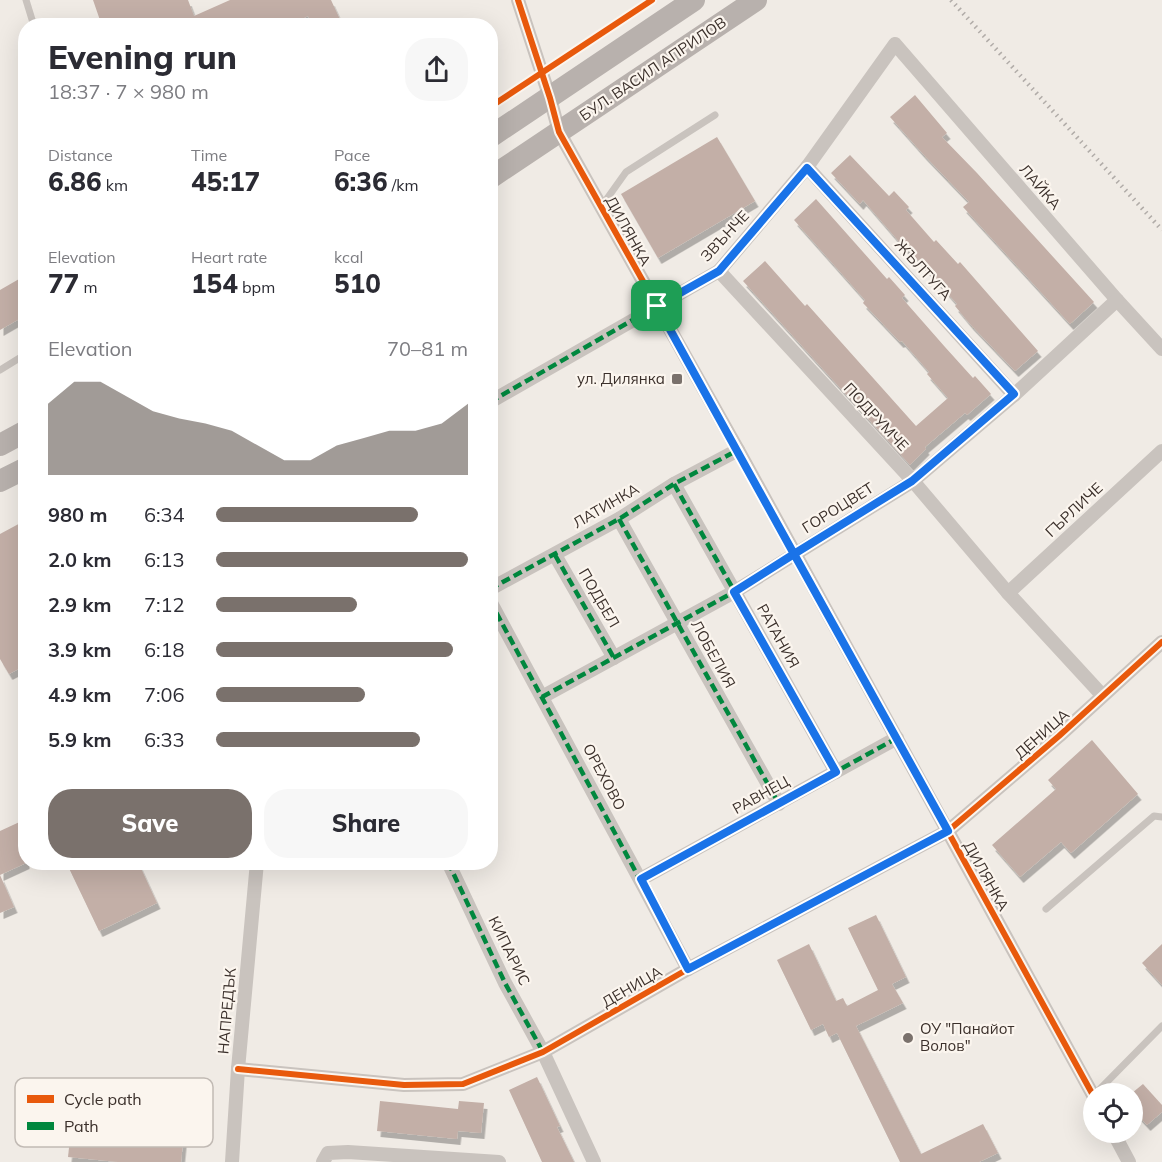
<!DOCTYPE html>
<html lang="en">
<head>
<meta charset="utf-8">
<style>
	body { margin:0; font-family:Mulish,sans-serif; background:#f7f7f7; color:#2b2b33; height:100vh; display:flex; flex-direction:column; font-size:22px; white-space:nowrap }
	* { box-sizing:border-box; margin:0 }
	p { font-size:20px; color:#7c7c81 }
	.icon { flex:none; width:33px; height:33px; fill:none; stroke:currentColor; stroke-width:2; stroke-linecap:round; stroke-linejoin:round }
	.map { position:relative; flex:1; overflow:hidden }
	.panel { position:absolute; left:18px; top:18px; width:480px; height:852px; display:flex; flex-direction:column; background:#fff; border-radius:24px; box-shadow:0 6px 24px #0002 }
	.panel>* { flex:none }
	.controls { position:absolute; left:1083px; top:1083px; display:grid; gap:12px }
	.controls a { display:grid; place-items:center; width:60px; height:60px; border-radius:50%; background:#fff; box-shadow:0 6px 24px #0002; font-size:30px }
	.pin { position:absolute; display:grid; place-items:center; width:51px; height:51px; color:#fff; margin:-26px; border-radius:12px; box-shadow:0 3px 9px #0006 }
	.round { display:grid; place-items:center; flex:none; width:63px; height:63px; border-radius:24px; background:#f7f7f7 }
	.head { display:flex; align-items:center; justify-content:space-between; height:102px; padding:0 30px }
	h1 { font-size:33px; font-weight:800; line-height:45px }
	.metrics { display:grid; grid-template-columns:repeat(3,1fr); gap:9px; height:102px; padding:6px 30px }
	.metrics div { display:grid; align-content:center }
	.metrics b { font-size:26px; font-weight:800 }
	.metrics small { font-size:16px; font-weight:400 }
	.metrics p { font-size:16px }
	.chart { height:168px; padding:12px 30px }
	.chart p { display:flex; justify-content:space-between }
	.chart svg { width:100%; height:108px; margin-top:6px; fill:#7a716c; opacity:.7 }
	.button { display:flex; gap:12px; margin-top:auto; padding:12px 30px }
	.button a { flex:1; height:69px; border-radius:24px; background:#7a716c; color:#fff; font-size:24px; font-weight:800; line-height:69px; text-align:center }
	.button a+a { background:#f7f7f7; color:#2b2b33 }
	ul { padding:0 30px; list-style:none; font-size:20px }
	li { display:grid; grid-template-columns:96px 72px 1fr; align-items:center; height:45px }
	li i { height:15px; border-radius:8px; background:#7a716c }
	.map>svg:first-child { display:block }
	.building { fill:#c3afa7; filter:url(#shadow) }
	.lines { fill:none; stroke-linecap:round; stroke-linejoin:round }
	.lane { stroke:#c9c3be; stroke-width:7 }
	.street { stroke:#c9c3be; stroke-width:14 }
	.primary { stroke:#b8b1ad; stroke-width:22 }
	.rail { stroke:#b1aca8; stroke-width:4.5; stroke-dasharray:1.5 4.5; stroke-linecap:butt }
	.quiet { stroke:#00873e; stroke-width:4.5; stroke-dasharray:9 4.5; stroke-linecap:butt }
	.cycleway-casing { stroke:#fbf5ee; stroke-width:10 }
	.cycleway { stroke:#e8590c; stroke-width:6 }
	.route-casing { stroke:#fff; stroke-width:12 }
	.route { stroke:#1a73e8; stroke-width:8 }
	.poi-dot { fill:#7a716c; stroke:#fbf5ee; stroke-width:2 }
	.labels { text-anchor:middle; stroke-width:4.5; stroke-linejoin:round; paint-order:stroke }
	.street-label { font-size:15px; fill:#3b302b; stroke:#fbf5ee }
	.poi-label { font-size:15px; fill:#3b302b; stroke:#fbf5ee; text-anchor:end }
	.key { fill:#fbf5ee; stroke:#c1bab4; stroke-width:1.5 }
	.key-label { font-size:16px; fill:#3b302b }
</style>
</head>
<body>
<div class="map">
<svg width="1162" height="1162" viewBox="0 0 1162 1162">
	<defs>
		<filter id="shadow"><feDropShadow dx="3.5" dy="6" stdDeviation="0" flood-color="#0004"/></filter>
	</defs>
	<rect width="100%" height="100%" fill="#f0ebe5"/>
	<!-- building -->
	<g class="building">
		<path d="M 93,0 L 188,0 L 194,16 L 230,0 L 331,0 L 343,26 L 313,26 L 308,16 L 287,26 L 102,26 Z"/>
		<path d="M 915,95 L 947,133 L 942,137 L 977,173 L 1094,302 L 1070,324 L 963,207 L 969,202 L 923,154 L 890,117 Z"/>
		<path d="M 717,137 L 755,201 L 658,258 L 621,194 Z"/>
		<path d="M 850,155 L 889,196 L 894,191 L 909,207 L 906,210 L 934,242 L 936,240 L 958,264 L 960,262 L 1038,351 L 1015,371 L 970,324 L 955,306 L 957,304 L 909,250 L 907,251 L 863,200 L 860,204 L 831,173 Z"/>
		<path d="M 816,199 L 887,279 L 889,277 L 905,295 L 902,298 L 945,347 L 973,378 L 975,376 L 991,394 L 967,415 L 965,413 L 925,447 L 926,449 L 910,465 L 743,281 L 765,261 L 805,306 L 807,304 L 916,426 L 948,398 L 927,374 L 929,372 L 902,341 L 900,342 L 863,303 L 865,300 L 794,220 Z"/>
		<path d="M 26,275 L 26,315 L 0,330 L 0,290 Z"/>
		<path d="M 26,520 L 26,665 L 9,674 L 0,659 L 0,534 Z"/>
		<path d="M 1092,740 L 1138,794 L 1071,853 L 1061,842 L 1020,877 L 992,845 L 1056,789 L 1048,780 Z"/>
		<path d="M 26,819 L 26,863 L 0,875 L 0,831 Z"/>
		<path d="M 66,862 L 138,862 L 157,903 L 99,931 Z"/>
		<path d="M 0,875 L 14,907 L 0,913 Z"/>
		<path d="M 876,915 L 906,977 L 892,984 L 903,1003 L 856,1026 L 921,1154 L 983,1124 L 998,1153 L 979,1162 L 900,1162 L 837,1033 L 829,1037 L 823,1024 L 811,1030 L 777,960 L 809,944 L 836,1001 L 843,998 L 847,1006 L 878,990 L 848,928 Z"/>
		<path d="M 1162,944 L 1162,985 L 1142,963 Z"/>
		<path d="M 537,1077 L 560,1126 L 557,1127 L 574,1162 L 542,1162 L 509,1090 Z"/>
		<path d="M 1143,1084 L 1162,1105 L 1162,1112 L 1147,1125 L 1132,1109 L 1132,1093 Z"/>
		<path d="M 74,1101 L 186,1112 L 181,1162 L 118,1162 L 68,1157 Z"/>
		<path d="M 380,1101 L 458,1109 L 459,1101 L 484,1103 L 481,1133 L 458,1131 L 457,1139 L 377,1131 Z"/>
	</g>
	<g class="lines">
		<!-- lane -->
		<g class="lane">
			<path d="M 26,0 L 34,26"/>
			<path d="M 601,207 L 626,172 L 715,115"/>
			<path d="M 0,370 L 26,354"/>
			<path d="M 1046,909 L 1154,816 L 1162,817"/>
			<path d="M 1095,1094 L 1162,1026"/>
		</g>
		<!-- street -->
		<g class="street">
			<path d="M 518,0 L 550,98 L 559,132 L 738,450 L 1094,1097"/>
			<path d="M 807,167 L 1014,395"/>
			<path d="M 719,271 L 913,481 L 1008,593 L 1102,695"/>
			<path d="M 490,402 L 719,271 L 807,167 L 895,44 L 1117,300 L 1162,349"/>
			<path d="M 674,484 L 836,772"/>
			<path d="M 619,519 L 779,804"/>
			<path d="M 555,555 L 614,658"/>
			<path d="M 490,589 L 619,519 L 674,484 L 738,450"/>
			<path d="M 1008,593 L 1162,451"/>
			<path d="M 490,601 L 688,969"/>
			<path d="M 542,697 L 734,592 L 913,481 L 1014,395 L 1117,300"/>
			<path d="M 448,862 L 505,983 L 543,1052 L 594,1162"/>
			<path d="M 641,879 L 897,738"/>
			<path d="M 238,1069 L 404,1085 L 463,1084 L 543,1052 L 688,969 L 948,831 L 1059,736 L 1162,642"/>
			<path d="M 1113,1132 L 1129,1162"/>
			<path d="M 232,1162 L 238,1069 L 257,862"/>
			<path d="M 323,1162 L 328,1153 L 348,1152 L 499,1162"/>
		</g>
		<!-- primary -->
		<g class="primary">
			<path d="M 490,137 L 694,0"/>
			<path d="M 490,178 L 756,0"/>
			<path d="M 0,445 L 26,431"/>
			<path d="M 0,481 L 26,468"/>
		</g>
		<!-- rail -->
		<path class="rail" d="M 951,0 L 1162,230"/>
		<!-- quiet -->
		<g class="quiet">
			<path d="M 490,402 L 657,306"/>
			<path d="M 674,484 L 836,772"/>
			<path d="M 619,519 L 779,804"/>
			<path d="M 555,555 L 614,658"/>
			<path d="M 490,589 L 619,519 L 674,484 L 738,450"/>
			<path d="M 490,601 L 688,969"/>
			<path d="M 542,697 L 734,592 L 794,554"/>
			<path d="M 448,862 L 505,983 L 543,1052"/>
			<path d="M 641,879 L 897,738"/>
		</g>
		<defs>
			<g id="cycleway">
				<path d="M 518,0 L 550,98 L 559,132 L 738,450 L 1094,1097"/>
				<path d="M 490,107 L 652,0"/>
				<path d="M 238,1069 L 404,1085 L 463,1084 L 543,1052 L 688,969 L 948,831 L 1059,736 L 1162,642"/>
			</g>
		</defs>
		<!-- cycleway casing -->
		<use href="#cycleway" class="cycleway-casing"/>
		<!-- cycleway -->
		<use href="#cycleway" class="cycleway"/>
	</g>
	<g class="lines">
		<defs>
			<path id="route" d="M 657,306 L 794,554 L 734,592 L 836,772 L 641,879 L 688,969 L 948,831 L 794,554 L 912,481 L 1014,394 L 807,168 L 719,271 L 657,306"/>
		</defs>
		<!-- route casing -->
		<use href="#route" class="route-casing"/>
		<!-- route -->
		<use href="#route" class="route"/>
	</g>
	<!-- markers -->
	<g class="poi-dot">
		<rect x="671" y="373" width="12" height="12" rx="3"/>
		<circle cx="908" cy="1038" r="6"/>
	</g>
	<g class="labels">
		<!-- street labels -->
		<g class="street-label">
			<text transform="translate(653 69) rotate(-34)" y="5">БУЛ. ВАСИЛ АПРИЛОВ</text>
			<text transform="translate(1040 187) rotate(49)" y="5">ЛАЙКА</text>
			<text transform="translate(628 231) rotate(61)" y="5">ДИЛЯНКА</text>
			<text transform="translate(725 236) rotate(-47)" y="5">ЗВЪНЧЕ</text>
			<text transform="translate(923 270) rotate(48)" y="5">ЖЪЛТУГА</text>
			<text transform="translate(876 417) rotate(47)" y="5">ПОДРУМЧЕ</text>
			<text transform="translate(606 506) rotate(-30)" y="5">ЛАТИНКА</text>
			<text transform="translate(838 508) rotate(-32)" y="5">ГОРОЦВЕТ</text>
			<text transform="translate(1074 510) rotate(-43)" y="5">ГЪРЛИЧЕ</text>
			<text transform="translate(599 598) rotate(60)" y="5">ПОДБЕЛ</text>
			<text transform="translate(778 636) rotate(61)" y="5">РАТАНИЯ</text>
			<text transform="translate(713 654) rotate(61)" y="5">ЛОБЕЛИЯ</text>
			<text transform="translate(1042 734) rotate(-41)" y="5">ДЕНИЦА</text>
			<text transform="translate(604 777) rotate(62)" y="5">ОРЕХОВО</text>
			<text transform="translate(761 795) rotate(-29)" y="5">РАВНЕЦ</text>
			<text transform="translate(986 876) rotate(61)" y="5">ДИЛЯНКА</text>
			<text transform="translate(509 951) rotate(64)" y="5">КИПАРИС</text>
			<text transform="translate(632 987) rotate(-30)" y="5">ДЕНИЦА</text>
			<text transform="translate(227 1011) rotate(-85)" y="5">НАПРЕДЪК</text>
		</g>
		<!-- poi labels -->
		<g class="poi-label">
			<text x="665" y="384">ул. Дилянка</text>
			<text x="920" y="1034" text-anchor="start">ОУ "Панайот<tspan x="920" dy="17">Волов"</tspan></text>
		</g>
	</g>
	<!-- legend -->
	<rect x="15" y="1078" width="198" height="69" rx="9" class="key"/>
	<rect x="27" y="1095" width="27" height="8" fill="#e8590c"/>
	<rect x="27" y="1122" width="27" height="8" fill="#00873e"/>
	<g class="key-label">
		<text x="64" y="1105">Cycle path</text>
		<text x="64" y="1132">Path</text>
	</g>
</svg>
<div class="controls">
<a><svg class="icon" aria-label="locate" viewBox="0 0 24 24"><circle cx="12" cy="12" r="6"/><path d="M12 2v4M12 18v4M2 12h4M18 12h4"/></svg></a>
</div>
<div class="pin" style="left:657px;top:306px;background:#1e9e55"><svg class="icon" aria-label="arrive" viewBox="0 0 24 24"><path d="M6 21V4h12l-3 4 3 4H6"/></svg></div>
<section class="panel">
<div class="head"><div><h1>Evening run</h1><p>18:37 · 7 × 980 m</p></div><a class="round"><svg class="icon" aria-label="share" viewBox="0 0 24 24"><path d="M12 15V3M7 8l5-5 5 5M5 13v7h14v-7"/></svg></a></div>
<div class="metrics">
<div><p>Distance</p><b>6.86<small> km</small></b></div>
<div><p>Time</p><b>45:17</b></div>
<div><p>Pace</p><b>6:36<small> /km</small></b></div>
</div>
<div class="metrics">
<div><p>Elevation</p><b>77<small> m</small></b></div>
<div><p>Heart rate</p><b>154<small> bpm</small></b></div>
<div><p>kcal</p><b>510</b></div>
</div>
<div class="chart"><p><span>Elevation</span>70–81 m</p>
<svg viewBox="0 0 160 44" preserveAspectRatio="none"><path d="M0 44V15L10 6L20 6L30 12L40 18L50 21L60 23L70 26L80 32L90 38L100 38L110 32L120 29L130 26L140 26L150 23L160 15V44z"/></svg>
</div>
<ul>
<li><b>980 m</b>6:34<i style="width:80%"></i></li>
<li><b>2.0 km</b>6:13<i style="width:100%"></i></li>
<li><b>2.9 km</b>7:12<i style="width:56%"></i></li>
<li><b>3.9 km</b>6:18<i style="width:94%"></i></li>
<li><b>4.9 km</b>7:06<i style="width:59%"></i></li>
<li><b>5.9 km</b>6:33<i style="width:81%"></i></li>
</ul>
<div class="button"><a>Save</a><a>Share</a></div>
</section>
</div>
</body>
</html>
